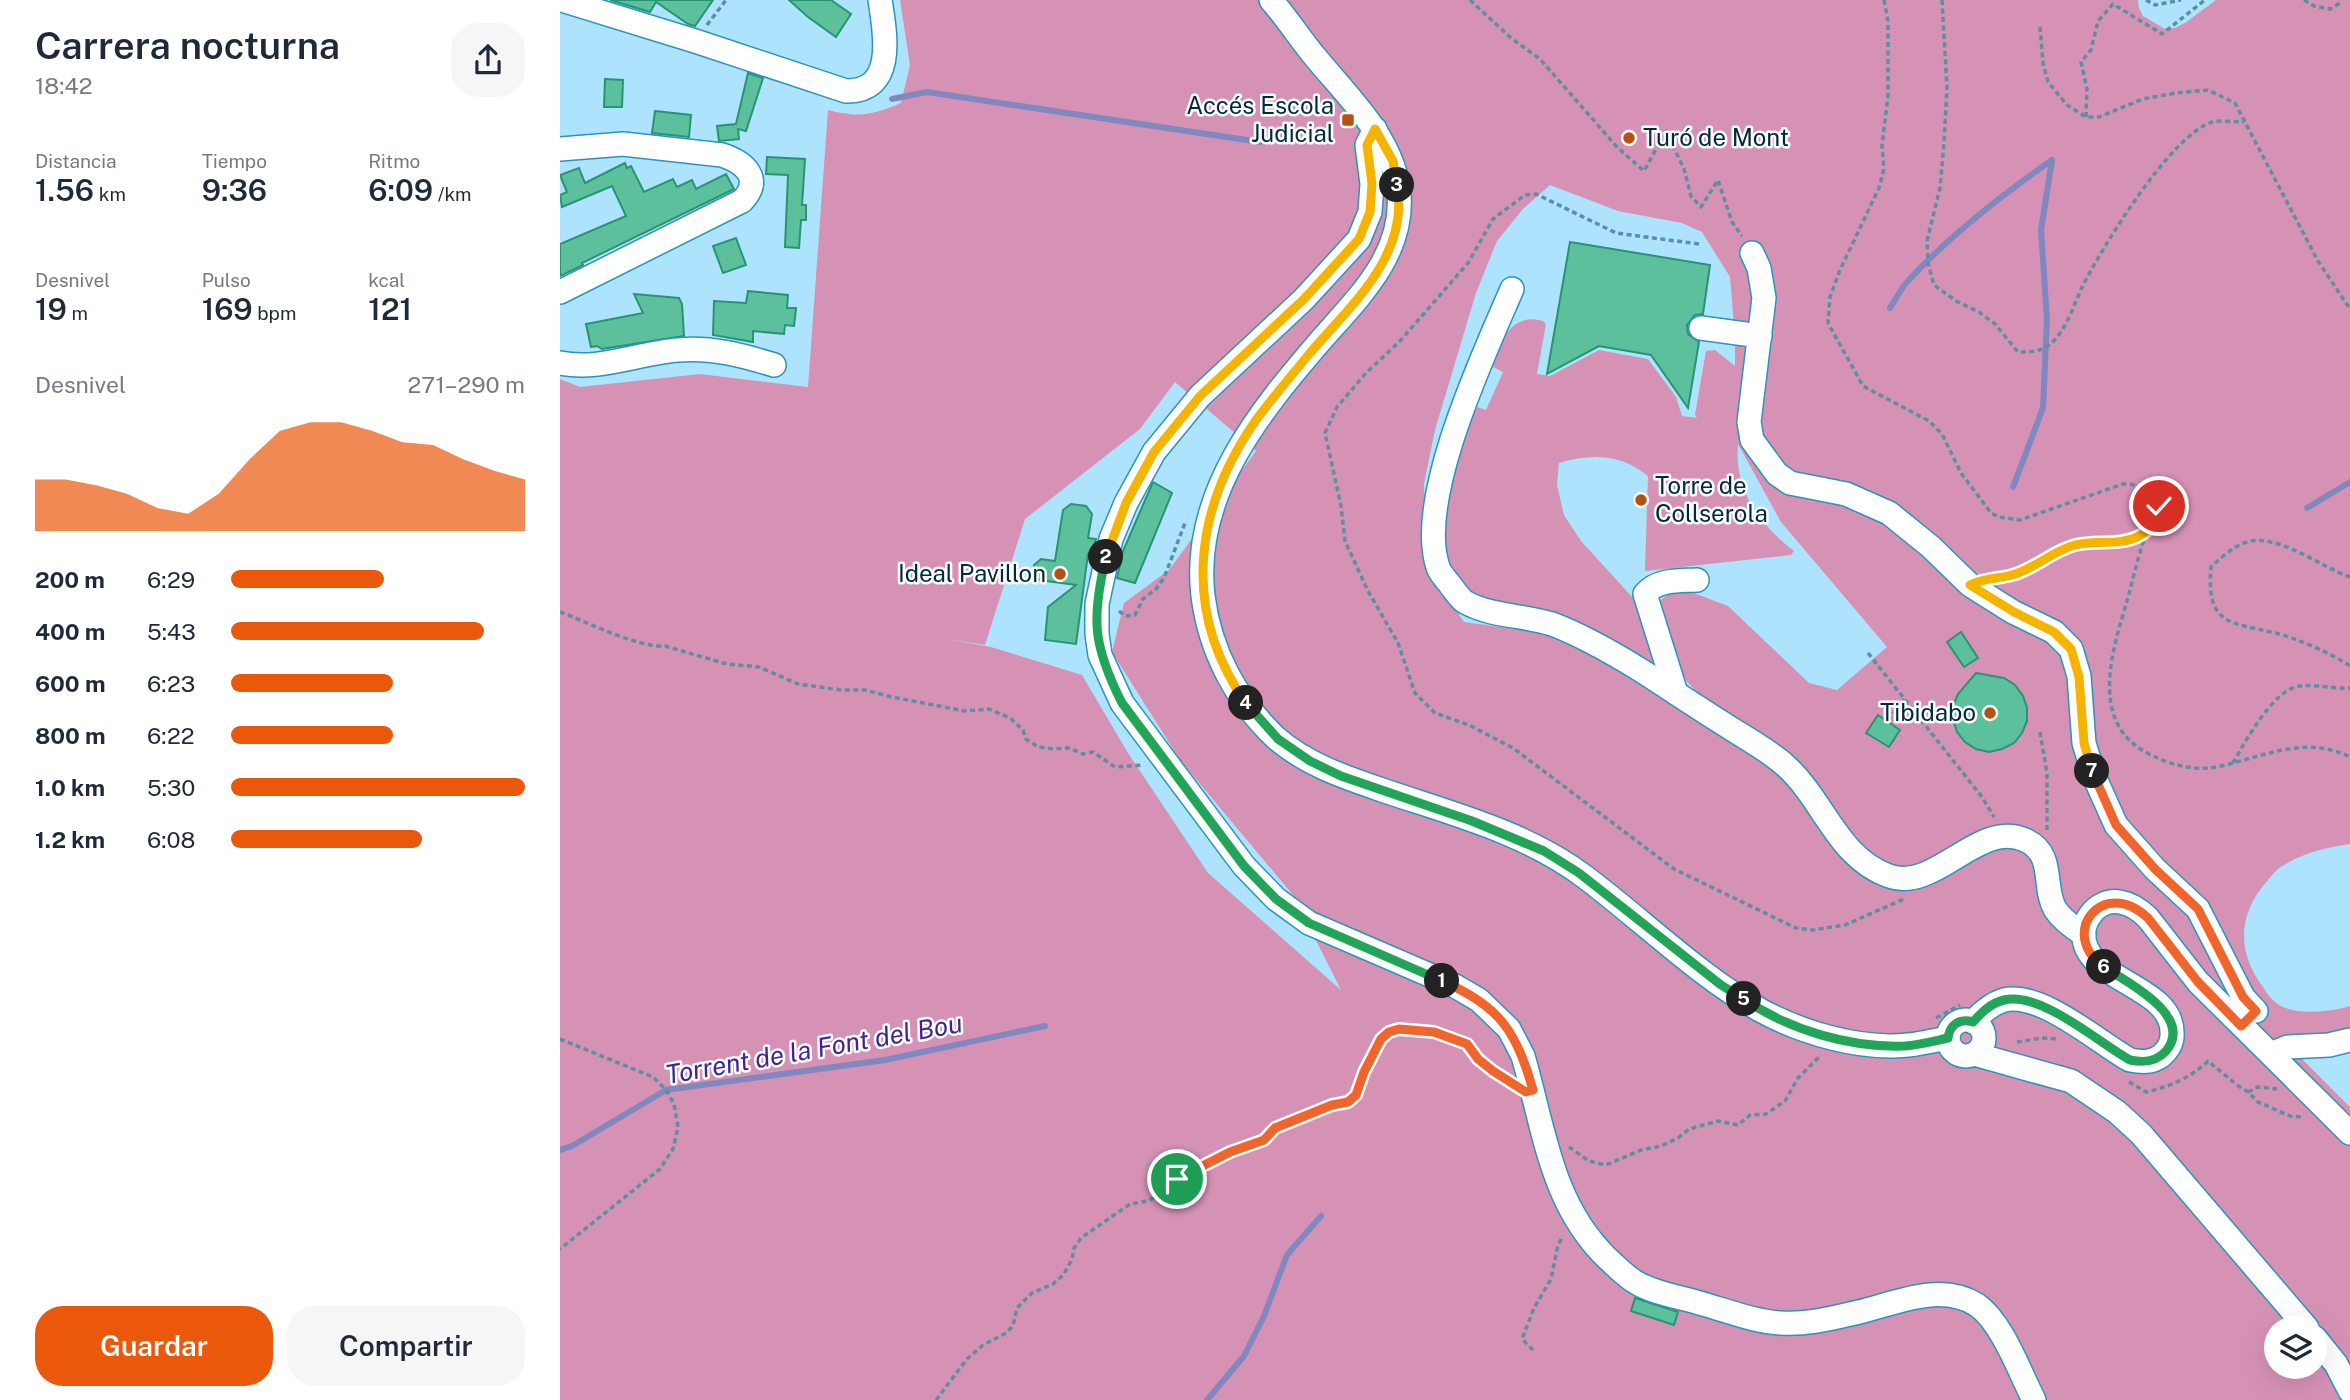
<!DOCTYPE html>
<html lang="es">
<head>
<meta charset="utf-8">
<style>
	body { margin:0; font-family:"Public Sans",sans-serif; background:#f6f6f7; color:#1f2937; height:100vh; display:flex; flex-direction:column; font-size:26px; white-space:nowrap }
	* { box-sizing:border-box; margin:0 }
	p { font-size:23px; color:#747a83 }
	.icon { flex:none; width:38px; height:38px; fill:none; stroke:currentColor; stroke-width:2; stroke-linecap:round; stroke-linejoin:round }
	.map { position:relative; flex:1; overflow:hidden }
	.panel { display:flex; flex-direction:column; background:#fff; width:560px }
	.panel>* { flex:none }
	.controls { position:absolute; left:1704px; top:1316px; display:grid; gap:14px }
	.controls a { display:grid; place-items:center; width:63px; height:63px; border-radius:50%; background:#fff; box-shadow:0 7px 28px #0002; font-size:35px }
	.pin { position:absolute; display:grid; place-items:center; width:60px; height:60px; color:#fff; margin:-30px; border:4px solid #fff; border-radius:50%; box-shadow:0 2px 7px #0007 }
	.km { position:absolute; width:35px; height:35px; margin:-18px; border-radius:50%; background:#222; color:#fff; font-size:19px; line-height:35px; text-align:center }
	.round { display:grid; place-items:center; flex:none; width:74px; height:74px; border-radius:28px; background:#f6f6f7 }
	.headline { display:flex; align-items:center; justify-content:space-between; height:119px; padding:0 35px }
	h1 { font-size:38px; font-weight:600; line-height:52px }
	.figures { display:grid; grid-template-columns:repeat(3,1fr); gap:10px; height:119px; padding:7px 35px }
	.figures div { display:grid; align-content:center }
	.figures b { font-size:30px; font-weight:600 }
	.figures small { font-size:19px; font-weight:400 }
	.figures p { font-size:19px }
	.chart { height:196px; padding:14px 35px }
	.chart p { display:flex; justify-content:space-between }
	.chart svg { width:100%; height:126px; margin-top:7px; fill:#ea580c; opacity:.7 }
	.cta { display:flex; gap:14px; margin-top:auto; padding:14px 35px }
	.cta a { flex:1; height:80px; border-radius:28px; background:#ea580c; color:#fff; font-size:28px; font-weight:600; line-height:80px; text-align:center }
	.cta a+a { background:#f6f6f7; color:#1f2937 }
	ul { padding:0 35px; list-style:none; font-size:23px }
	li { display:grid; grid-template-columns:112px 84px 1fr; align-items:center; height:52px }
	li i { height:18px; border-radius:9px; background:#ea580c }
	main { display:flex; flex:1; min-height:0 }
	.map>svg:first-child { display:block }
	.green { fill:#d692b5; fill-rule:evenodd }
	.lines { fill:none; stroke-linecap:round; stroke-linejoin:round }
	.stream { stroke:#8088bf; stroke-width:6 }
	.building { fill:#5cc09d; stroke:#289473; stroke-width:2 }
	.minor-casing { stroke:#2b94bb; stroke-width:26 }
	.path { stroke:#5d8ea2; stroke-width:3.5; stroke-dasharray:5 3.5; stroke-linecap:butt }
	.minor { stroke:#fff; stroke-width:23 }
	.split-1-casing { stroke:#fff; stroke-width:14 }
	.split-2-casing { stroke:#fff; stroke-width:14 }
	.split-3-casing { stroke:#fff; stroke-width:14 }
	.split-4-casing { stroke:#fff; stroke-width:14 }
	.split-5-casing { stroke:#fff; stroke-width:14 }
	.split-6-casing { stroke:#fff; stroke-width:14 }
	.split-7-casing { stroke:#fff; stroke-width:14 }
	.split-8-casing { stroke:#fff; stroke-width:14 }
	.split-1 { stroke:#f0652b; stroke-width:9 }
	.split-2 { stroke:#22a559; stroke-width:9 }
	.split-3 { stroke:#f5b400; stroke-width:9 }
	.split-4 { stroke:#f5b400; stroke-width:9 }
	.split-5 { stroke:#22a559; stroke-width:9 }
	.split-6 { stroke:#22a559; stroke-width:9 }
	.split-7 { stroke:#f0652b; stroke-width:9 }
	.split-8 { stroke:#f5b400; stroke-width:9 }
	.poi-dot { fill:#b45311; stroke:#fbfbfb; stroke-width:2.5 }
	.labels { text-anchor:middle; stroke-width:5; stroke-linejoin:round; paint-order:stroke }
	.poi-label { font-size:24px; fill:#002a39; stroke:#fbfbfb; text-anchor:end }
	.water-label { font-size:26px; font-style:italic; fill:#40268b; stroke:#fbfbfb }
</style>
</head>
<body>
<main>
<section class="panel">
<div class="headline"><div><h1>Carrera nocturna</h1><p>18:42</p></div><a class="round"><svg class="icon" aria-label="share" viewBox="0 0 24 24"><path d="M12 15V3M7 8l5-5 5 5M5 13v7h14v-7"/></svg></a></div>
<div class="figures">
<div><p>Distancia</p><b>1.56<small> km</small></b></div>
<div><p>Tiempo</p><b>9:36</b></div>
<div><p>Ritmo</p><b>6:09<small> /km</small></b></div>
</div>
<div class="figures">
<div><p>Desnivel</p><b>19<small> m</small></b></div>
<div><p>Pulso</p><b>169<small> bpm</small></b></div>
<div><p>kcal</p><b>121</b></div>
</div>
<div class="chart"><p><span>Desnivel</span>271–290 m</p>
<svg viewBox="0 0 160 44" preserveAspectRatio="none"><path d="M0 44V26L10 26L20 28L30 31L40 36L50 38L60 31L70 19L80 9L90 6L100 6L110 9L120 13L130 14L140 19L150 23L160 26V44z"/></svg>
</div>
<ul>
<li><b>200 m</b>6:29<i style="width:52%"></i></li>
<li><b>400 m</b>5:43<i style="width:86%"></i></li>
<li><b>600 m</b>6:23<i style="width:55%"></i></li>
<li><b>800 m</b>6:22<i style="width:55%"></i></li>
<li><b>1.0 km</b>5:30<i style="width:100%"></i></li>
<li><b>1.2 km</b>6:08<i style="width:65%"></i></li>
</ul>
<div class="cta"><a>Guardar</a><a>Compartir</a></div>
</section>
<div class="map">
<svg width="1790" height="1400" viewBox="0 0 1790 1400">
	<rect width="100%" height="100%" fill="#ade3fc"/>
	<!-- green -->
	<path class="green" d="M 340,0 L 1578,0 L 1579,8 L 1583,16 L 1605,29 L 1615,28 L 1625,23 L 1656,0 L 1790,0 L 1790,844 C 1766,848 1745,852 1724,865 C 1718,868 1713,874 1708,880 C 1678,913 1676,951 1703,987 C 1707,994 1713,1002 1721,1006 C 1737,1015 1773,1012 1790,1006 L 1790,1047 L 1741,1058 L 1790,1107 L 1790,1400 L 0,1400 L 0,379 L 20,387 L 140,374 L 248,387 L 268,110 C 299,118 312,115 341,103 L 350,65 ZM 990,185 L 1058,211 L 1122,223 L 1142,232 L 1170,277 L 1175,337 L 1175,366 L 1155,350 L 1146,351 L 1135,415 L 1137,418 L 1122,416 L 1116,397 L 1088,359 L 1039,350 L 990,376 L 977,374 L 986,324 L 983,321 C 950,312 941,342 931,366 L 943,372 L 926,410 L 914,406 L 895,464 L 886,500 L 883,556 L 903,591 L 1097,666 L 1073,598 L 1021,541 L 1004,515 L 997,485 L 999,463 C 1031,453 1062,454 1088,476 L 1085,571 L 1231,555 L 1234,551 C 1199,524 1174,490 1178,444 L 1221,522 L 1327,647 L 1277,690 L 1249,683 L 1168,606 L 1131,592 L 1109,594 L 1098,602 L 1123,677 L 1143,699 L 1132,716 L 1039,658 L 978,632 L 904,622 L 868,569 L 864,484 L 875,430 L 916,293 L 937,241 L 963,209 ZM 615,382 L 696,451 L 609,570 L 564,603 L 552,652 L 620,760 L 733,895 L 781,990 L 648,873 L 568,753 L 522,675 L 431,647 L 386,639 L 425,645 L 465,519 L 580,429 ZM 1717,1328 L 1755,1328 L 1755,1367 L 1717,1367 Z"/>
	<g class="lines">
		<!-- stream -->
		<g class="stream">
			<path d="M 332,99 L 367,92 L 700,142"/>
			<path d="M 1330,308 C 1336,299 1341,288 1348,281 C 1390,235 1442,195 1492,160"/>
			<path d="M 1453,487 L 1483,408 L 1487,319 L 1481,230 L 1492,160"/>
			<path d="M 1747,508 L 1790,482"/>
			<path d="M 0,1150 L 12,1146 L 106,1090 L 325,1060 L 485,1026"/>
			<path d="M 647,1400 L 684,1356 L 704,1316 L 727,1255 L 761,1216"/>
		</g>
	</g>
	<!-- building -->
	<g class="building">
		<path d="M 50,0 L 153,0 L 135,26 L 128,24 L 96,2 L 90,12 Z"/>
		<path d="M 229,0 L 271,0 L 291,14 L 276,37 L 248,17 Z"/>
		<path d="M 188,73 L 203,78 L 186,131 L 178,129 L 179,139 L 159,141 L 157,126 L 176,124 Z"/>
		<path d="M 45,79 L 63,80 L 62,107 L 44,107 Z"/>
		<path d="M 95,111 L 131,115 L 129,137 L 92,133 Z"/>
		<path d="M 207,157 L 245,159 L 242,205 L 246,205 L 246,220 L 241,220 L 239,248 L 225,247 L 228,175 L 206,174 Z"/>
		<path d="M 65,163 L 67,168 L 71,166 L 84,192 L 113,179 L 117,187 L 132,180 L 136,189 L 166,174 L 174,189 L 22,263 L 23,265 L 0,276 L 0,244 L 66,216 L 52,186 L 2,207 L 0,195 L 7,192 L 0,175 L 19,168 L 25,183 Z"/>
		<path d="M 176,238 L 186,265 L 163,273 L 153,246 Z"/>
		<path d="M 1010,242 L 1150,265 L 1143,314 L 1135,315 L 1127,325 L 1128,334 L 1139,342 L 1128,408 L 1091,355 L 1039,346 L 987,374 Z"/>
		<path d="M 188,291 L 228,295 L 227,308 L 236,308 L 234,326 L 225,325 L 224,334 L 193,331 L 193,342 L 153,335 L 154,301 L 186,303 Z"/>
		<path d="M 74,294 L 119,298 L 122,304 L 124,336 L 42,349 L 37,346 L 31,347 L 26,324 L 83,313 Z"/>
		<path d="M 593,482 L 612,493 L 575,583 L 557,578 L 563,551 Z"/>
		<path d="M 511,504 L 526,506 L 532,514 L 528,538 L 536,539 L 531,553 L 528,554 L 516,644 L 485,640 L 488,607 L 516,585 L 479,580 L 473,573 L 474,565 L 481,559 L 495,561 L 503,510 Z"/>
		<path d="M 1401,632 L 1418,658 L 1404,667 L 1387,642 Z"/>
		<path d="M 1416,673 L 1444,678 L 1455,685 L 1463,696 L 1467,708 L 1467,721 L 1462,733 L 1454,743 L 1442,749 L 1429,752 L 1416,749 L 1405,742 L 1397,732 L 1393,719 L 1393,706 L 1398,694 Z"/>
		<path d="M 1318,715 L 1340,730 L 1329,747 L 1306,733 Z"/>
		<path d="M 1075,1298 L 1118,1312 L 1114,1325 L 1071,1311 Z"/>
	</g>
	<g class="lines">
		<defs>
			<g id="minor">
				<path d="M 2,0 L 135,41 L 286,91 C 337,92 325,32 320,0"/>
				<path d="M 711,0 C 727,18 740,39 756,58 C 789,98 834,139 839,194 C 844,254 799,297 762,339 C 700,411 631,494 643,596 C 650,651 676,700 716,738 C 747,765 787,778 825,791 C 893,814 967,833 1025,877 C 1081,919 1140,977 1200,1010 C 1242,1033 1300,1050 1348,1045 C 1361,1044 1375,1040 1388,1038"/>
				<path d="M 815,129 L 807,145 L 812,184 L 810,212 L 799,239 L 744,299 L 640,396 L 594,452 L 566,503 L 551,539 L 537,604 L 537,634 L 540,655 L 562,703 L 684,866 L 716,899 L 749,923 L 895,986 L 919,1000 L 949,1029 L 963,1056 C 984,1128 991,1205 1048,1259 C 1057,1267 1066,1277 1077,1283 C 1096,1294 1121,1297 1143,1304 C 1168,1311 1193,1321 1220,1323 C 1247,1325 1273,1318 1299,1312 C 1336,1303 1381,1282 1417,1305 C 1442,1322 1460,1373 1474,1400"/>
				<path d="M 0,149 L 63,144 L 162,155 C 184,162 204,179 182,201 L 0,292"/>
				<path d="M 1192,253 L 1199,268 L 1204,298 L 1189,422 L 1192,440 L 1217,474 L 1230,483 L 1286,494 L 1329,513 L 1371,547 L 1410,585 L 1453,612 L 1494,632 L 1511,649 L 1519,676 L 1524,743 L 1534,776 L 1556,825 L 1595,869 L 1638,909 L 1683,997 L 1696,1011"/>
				<path d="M 952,289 C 924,354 855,500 878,567 C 880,574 887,580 891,586 C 895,591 900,599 905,602 C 932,617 964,615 992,624 C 1024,636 1053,653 1082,671 C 1110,689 1138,708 1167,726 C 1187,739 1210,751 1227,767 C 1264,801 1278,858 1329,876 C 1375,893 1419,819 1465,840 C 1496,854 1482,886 1495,909 C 1502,920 1513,927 1524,935"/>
				<path d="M 1141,328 L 1200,336"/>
				<path d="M 0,363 C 39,371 79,353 118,350 C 151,347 182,355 214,365"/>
				<path d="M 1116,693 L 1085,594 C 1098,579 1118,581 1137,580"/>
				<circle cx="1406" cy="1038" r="18"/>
				<path d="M 1413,1022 C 1422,1012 1431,1004 1444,1000 C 1481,991 1539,1043 1570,1060 C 1582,1062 1591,1063 1601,1056 C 1608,1050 1613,1042 1612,1032 C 1612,991 1543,982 1527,949 C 1516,926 1535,898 1560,902 C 1572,904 1580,910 1588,918 L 1638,982 L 1790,1133"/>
				<path d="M 1414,1054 L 1511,1081 L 1557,1112 L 1581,1134 L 1747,1328"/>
				<path d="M 1711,1054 L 1728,1047 L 1769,1045 L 1790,1040"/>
				<path d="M 1755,1338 L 1776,1364 L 1790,1391"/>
			</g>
		</defs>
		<!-- minor casing -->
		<use href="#minor" class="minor-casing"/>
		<!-- path -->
		<g class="path">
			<path d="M 910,0 L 951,38 L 980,59 L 1057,147 L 1084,171 L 1106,131 L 1124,169 L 1131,196 L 1141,207 L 1158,180 L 1172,222 L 1182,236"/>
			<path d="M 1324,0 L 1328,21 L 1328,96 L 1322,145 L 1324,169 L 1319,188 L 1280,270 L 1270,297 L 1268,323 L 1303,386 L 1369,421 L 1382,434 L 1401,473 L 1431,513 L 1439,517 L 1460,520 L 1563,484 C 1581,484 1591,490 1599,506 C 1596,517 1590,524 1586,534 C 1578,556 1573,579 1567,601 C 1552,652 1528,723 1589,754 C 1611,765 1635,772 1661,766 C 1705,756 1746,735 1790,757"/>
			<path d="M 1382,0 L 1387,87 L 1384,143 L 1380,188 L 1367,241 L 1368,263 L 1374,285 L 1396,301 L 1419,312 L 1435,324 L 1458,352 C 1469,352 1480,352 1489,345 C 1506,332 1514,304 1523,285 C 1544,245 1610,136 1652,122 C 1661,120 1674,122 1684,122"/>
			<path d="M 1586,0 L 1595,5 L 1621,0"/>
			<path d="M 1744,0 L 1754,6 L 1770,9 L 1780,3 L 1779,0"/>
			<path d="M 147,25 L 166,0"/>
			<path d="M 1480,27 L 1483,63 L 1488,82 L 1507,105 L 1526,117 L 1539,117 L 1583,99 L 1616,93 L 1648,90 L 1675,103 L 1758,261 L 1790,309"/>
			<path d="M 1526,117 L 1527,89 L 1521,62 L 1531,50 L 1538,21 L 1553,4 L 1602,34 L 1645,0"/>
			<path d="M 1139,244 L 1056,233 L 976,194 L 965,195 L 933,219 L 908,263 L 840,341 L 806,373 L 777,407 L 765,433 L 781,506 L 785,541 L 808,591 L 838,643 L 855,693 L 875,713 L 909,725 L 953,748 L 1114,869 L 1236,928 L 1253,930 L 1285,925 L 1344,899"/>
			<path d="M 1439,577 C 1467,573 1488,552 1515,545 C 1539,539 1564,546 1586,532"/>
			<path d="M 1790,577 C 1761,567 1718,533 1687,542 C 1673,546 1661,558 1651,567 C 1646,625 1669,622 1715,633 C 1734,637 1775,655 1790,666"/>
			<path d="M 559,611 L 565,616 L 575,615 L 583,599 L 596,589 L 604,578 L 625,523"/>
			<path d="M 0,612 C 27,622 79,648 105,646 L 167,664 L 199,667 L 238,684 L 281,690 L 305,690 L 332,697 L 405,711 L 429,709 L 450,718 L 463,730 L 466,739 L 478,747 L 494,749 L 509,748 L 523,754 L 533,752 L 555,767 L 583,765"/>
			<path d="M 1308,653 L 1422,797 L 1434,817"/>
			<path d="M 1328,721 L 1344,699"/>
			<path d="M 1480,732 L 1487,773 L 1487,830"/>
			<path d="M 1673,763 C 1685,742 1714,688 1740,686 C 1756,684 1773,689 1790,688"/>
			<path d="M 1376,1018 L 1400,1005"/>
			<path d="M 0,1039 L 93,1077 L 106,1090 L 114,1104 L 118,1127 L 113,1149 L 100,1169 L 0,1249"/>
			<path d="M 1457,1042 L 1482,1038 L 1498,1039"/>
			<path d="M 1569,1082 L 1586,1092 C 1608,1087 1631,1078 1648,1061 L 1677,1085 L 1688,1092 L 1698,1102 L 1730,1116 L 1742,1117"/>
			<path d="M 1688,1092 L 1698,1087 L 1717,1089"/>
			<path d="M 1009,1147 L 1029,1161 L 1046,1165 L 1081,1150 L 1101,1146 L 1118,1138 L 1129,1129 L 1158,1121 L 1178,1125 L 1190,1115 L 1206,1114 L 1225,1101 L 1238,1078 L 1260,1056"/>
			<path d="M 973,1350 L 962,1339 L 974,1308 L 991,1279 L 998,1245 L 1003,1236"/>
			<path d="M 376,1400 L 407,1359 L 423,1345 L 446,1333 L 453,1326 L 457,1308 L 472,1293 L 493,1284 L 504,1274 L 512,1259 L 514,1248 L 521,1238 L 570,1204 L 588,1201 L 604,1192 L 617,1179 L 670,1152 L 704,1140 L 715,1128 L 772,1105 L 788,1102 L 796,1095 L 804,1072 L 821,1039 L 829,1032 L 839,1029 L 874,1032 L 893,1038 L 907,1044 L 918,1059 L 947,1080"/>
		</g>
		<!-- minor -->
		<use href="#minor" class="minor"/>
	</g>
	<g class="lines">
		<defs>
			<path id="split-1" d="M 617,1179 L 670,1152 L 704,1140 L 715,1128 L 772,1105 L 788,1102 L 796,1095 L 804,1072 L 821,1039 L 829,1032 L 839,1029 L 874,1032 L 907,1044 L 918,1059 L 933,1071 L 966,1092 L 973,1090 C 956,1031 940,1006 882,981"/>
			<path id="split-2" d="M 546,557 C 531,619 533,646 562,703 L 684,866 L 716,899 L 749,923 L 882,981"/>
			<path id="split-3" d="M 546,557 L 566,503 L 594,452 L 640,396 L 744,299 L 799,239 L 810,212 L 812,184 L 807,145 L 815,129 L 833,161 L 837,185"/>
			<path id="split-4" d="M 686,703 C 621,611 634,509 696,420 C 713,397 732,375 750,353 C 791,305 850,255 837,185"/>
			<path id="split-5" d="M 686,703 L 718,739 L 750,761 L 781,776 L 912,821 L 984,851 L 1019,873 L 1161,985 L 1184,999"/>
			<path id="split-6" d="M 1184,999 C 1229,1030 1290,1048 1345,1046 C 1359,1045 1374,1041 1388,1038 C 1390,1024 1400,1018 1413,1022 C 1422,1012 1431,1003 1444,1000 C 1481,991 1539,1043 1570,1060 C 1584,1063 1596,1062 1606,1051 C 1635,1016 1567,982 1544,967"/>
			<path id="split-7" d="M 1532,771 L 1556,825 L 1595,869 L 1638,909 L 1683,997 L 1696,1011 L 1681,1026 L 1638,982 L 1588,918 C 1543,875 1497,934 1544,967"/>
			<path id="split-8" d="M 1532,771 L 1524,743 L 1519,677 L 1511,649 L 1494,632 L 1454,612 L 1410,585 C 1424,578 1437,579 1452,575 C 1475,569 1492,551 1515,545 C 1536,540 1560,546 1579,536 C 1592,530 1596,518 1599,506"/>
		</defs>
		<!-- split-1 casing -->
		<use href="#split-1" class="split-1-casing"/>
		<!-- split-2 casing -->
		<use href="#split-2" class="split-2-casing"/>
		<!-- split-3 casing -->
		<use href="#split-3" class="split-3-casing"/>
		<!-- split-4 casing -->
		<use href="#split-4" class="split-4-casing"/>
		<!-- split-5 casing -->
		<use href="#split-5" class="split-5-casing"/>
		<!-- split-6 casing -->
		<use href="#split-6" class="split-6-casing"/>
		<!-- split-7 casing -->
		<use href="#split-7" class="split-7-casing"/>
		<!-- split-8 casing -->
		<use href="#split-8" class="split-8-casing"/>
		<!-- split-1 -->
		<use href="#split-1" class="split-1"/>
		<!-- split-2 -->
		<use href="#split-2" class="split-2"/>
		<!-- split-3 -->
		<use href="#split-3" class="split-3"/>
		<!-- split-4 -->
		<use href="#split-4" class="split-4"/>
		<!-- split-5 -->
		<use href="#split-5" class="split-5"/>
		<!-- split-6 -->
		<use href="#split-6" class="split-6"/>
		<!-- split-7 -->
		<use href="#split-7" class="split-7"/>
		<!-- split-8 -->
		<use href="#split-8" class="split-8"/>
	</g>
	<!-- markers -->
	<g class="poi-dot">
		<rect x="781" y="113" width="14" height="14" rx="3.5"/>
		<circle cx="1069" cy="138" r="7"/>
		<circle cx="1081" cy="500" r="7"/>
		<circle cx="500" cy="574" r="7"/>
		<circle cx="1430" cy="713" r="7"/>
	</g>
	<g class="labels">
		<!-- poi labels -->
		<g class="poi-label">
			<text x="774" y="114">Accés Escola<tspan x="774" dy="28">Judicial</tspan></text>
			<text x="1083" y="146" text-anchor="start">Turó de Mont</text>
			<text x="1095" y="494" text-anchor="start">Torre de<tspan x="1095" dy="28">Collserola</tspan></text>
			<text x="486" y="582">Ideal Pavillon</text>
			<text x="1416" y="721">Tibidabo</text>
		</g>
		<!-- water labels -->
		<g class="water-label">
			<text transform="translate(254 1049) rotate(-10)" y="9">Torrent de la Font del Bou</text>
		</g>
	</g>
</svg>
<div class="controls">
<a><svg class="icon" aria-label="layers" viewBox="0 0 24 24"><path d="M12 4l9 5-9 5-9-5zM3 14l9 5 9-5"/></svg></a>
</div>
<div class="pin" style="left:617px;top:1179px;background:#1e9e55"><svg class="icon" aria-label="arrive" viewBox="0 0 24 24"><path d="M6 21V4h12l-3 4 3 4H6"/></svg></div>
<div class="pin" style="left:1599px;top:506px;background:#d93025"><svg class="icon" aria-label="check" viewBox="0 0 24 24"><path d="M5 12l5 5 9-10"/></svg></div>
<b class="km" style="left:882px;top:981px">1</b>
<b class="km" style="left:546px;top:557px">2</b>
<b class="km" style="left:837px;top:185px">3</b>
<b class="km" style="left:686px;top:703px">4</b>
<b class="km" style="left:1184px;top:999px">5</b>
<b class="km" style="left:1544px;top:967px">6</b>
<b class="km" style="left:1532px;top:771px">7</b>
</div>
</main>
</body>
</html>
